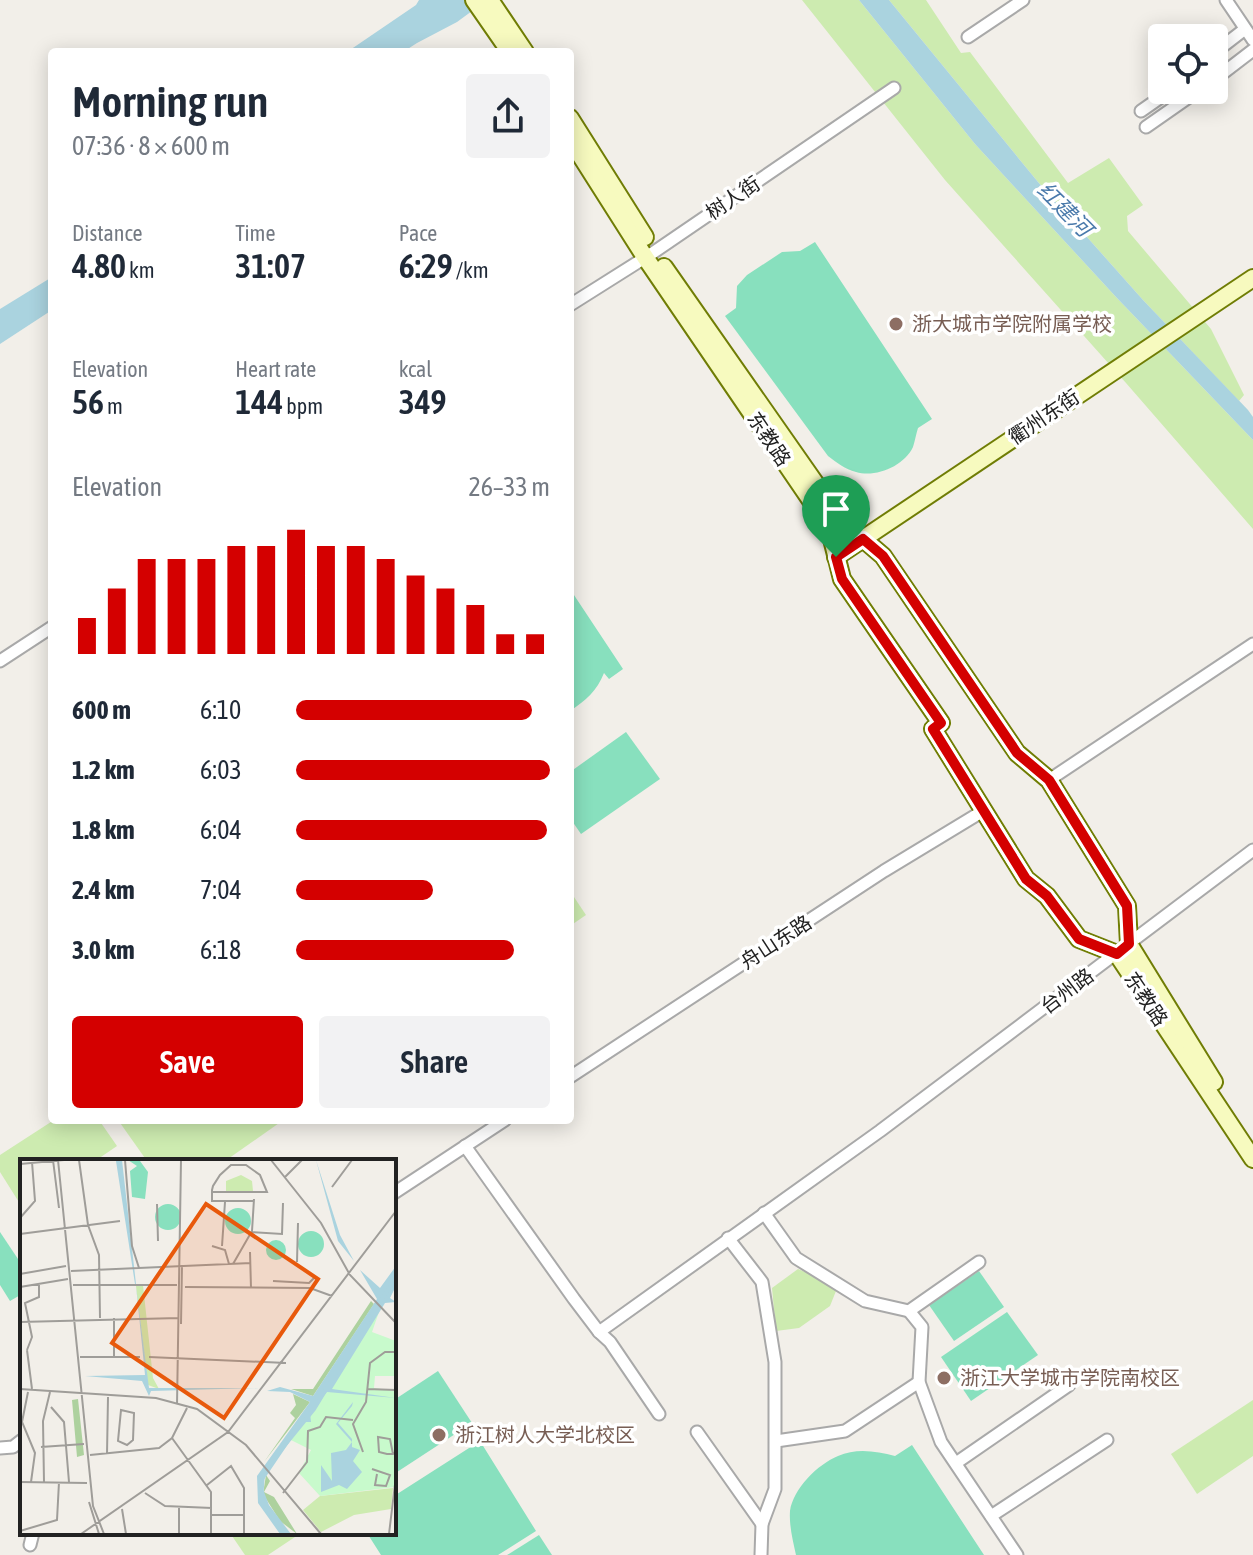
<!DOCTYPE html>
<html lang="en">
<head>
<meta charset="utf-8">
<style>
	body { margin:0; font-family:"Asap Condensed","Noto Sans SC",sans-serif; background:#f2f2f3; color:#1f2937; height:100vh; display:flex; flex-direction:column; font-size:30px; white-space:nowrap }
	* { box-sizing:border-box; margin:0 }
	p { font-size:26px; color:#747a83 }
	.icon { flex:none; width:44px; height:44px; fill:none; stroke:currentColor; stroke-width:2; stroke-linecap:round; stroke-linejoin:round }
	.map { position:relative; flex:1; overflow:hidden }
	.details { position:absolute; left:48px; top:48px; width:526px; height:1076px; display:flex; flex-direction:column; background:#fff; border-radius:8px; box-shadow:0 4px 20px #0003 }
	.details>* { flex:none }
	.buttons { position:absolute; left:1148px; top:24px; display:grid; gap:16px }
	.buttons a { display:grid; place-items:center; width:80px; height:80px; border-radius:8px; background:#fff; box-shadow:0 4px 20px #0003; font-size:40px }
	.pin { position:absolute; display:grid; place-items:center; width:68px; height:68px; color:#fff; margin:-82px -34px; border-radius:50% 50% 50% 0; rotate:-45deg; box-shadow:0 0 8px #0007 }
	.pin .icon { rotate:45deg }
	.round { display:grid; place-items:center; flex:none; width:84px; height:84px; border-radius:8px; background:#f2f2f3 }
	.head { display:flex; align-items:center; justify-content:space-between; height:136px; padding:0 24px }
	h1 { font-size:44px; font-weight:600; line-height:60px }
	.stats { display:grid; grid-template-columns:repeat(3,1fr); gap:12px; height:136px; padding:8px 24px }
	.stats div { display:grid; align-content:center }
	.stats b { font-size:34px; font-weight:600 }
	.stats small { font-size:22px; font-weight:400 }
	.stats p { font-size:22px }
	.chart { height:224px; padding:16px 24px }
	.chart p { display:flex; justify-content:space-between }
	.chart svg { width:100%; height:144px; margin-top:8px; stroke:#d40000; stroke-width:6 }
	.action { display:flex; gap:16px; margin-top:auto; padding:16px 24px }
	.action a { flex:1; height:92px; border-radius:8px; background:#d40000; color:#fff; font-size:32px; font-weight:600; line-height:92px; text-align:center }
	.action a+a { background:#f2f2f3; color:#1f2937 }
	ul { padding:0 24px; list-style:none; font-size:26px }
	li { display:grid; grid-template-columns:128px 96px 1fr; align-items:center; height:60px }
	li i { height:20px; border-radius:10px; background:#d40000 }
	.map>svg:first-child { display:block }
	.grass { fill:#cdebb0 }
	.pitch { fill:#88e0be }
	.water { fill:#aad3df }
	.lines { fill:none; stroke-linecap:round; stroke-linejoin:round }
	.street-casing { stroke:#a9a9a9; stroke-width:15 }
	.secondary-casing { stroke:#707d05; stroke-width:20 }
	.street { stroke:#fff; stroke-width:11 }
	.secondary { stroke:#f7fabf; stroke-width:16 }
	.route-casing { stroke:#fff; stroke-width:16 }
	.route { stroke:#d40000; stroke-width:10 }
	.education-dot { fill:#8d6e63; stroke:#fff; stroke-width:3 }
	.labels { text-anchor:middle; stroke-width:7; stroke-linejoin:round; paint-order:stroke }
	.street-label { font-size:20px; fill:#222; stroke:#fff }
	.education-label { font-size:20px; fill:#785e54; stroke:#fff; text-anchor:start }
	.water-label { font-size:22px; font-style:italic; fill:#4a7aab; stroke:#fff }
	.inset-river { fill:none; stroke:#aad3df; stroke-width:4 }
	.inset-road { fill:none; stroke:#9f9d99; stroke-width:2 }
	.view { fill:#e8590c; fill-opacity:0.15; stroke:#e8590c; stroke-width:4 }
	.inset-edge { fill:none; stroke:#222; stroke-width:4 }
</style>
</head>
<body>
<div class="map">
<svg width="1253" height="1555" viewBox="0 0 1253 1555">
	<rect width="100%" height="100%" fill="#f2efe9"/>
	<!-- grass -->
	<g class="grass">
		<path d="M 802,0 L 859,0 L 975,144 L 1116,297 L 1253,440 L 1253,529 L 1126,383 L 945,180 Z"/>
		<path d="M 889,0 L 926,0 L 961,53 L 970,52 L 1068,183 L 1109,158 L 1143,205 L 1127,216 L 1128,231 L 1211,329 L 1244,395 L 1239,401 L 1143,300 L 1038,182 Z"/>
		<path d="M 570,891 L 586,915 L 570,926 Z"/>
		<path d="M 54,1120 L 99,1120 L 117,1146 L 95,1161 L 22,1161 L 22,1207 L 0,1172 L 0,1155 Z"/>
		<path d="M 118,1120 L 281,1120 L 282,1121 L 225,1161 L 147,1161 Z"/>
		<path d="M 798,1269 L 838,1286 L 830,1306 L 799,1328 L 776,1331 L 772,1288 Z"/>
		<path d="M 1253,1400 L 1253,1456 L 1197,1494 L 1171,1454 Z"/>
		<path d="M 230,1533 L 301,1533 L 268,1555 L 245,1555 Z"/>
	</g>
	<!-- pitch -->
	<g class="pitch">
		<path d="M 815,242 L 932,419 L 918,428 C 916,434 915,441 913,447 C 904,466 876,478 856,472 C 845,469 837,463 828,456 L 725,316 L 736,308 L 737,286 L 747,275 L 782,252 L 800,251 Z"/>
		<path d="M 570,589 L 623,669 L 609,679 L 604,673 C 597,691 586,700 570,711 Z"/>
		<path d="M 626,732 L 660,779 L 581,834 L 570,818 L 570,772 Z"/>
		<path d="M 0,1232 L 22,1265 L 22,1294 L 10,1301 L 0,1285 Z"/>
		<path d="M 979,1271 L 1004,1307 L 954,1341 L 929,1305 Z"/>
		<path d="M 1007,1312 L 1038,1355 L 971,1401 L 941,1357 Z"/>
		<path d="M 438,1371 L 472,1423 L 394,1474 L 394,1400 Z"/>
		<path d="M 480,1441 L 536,1531 L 498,1555 L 381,1555 L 367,1533 L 394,1533 L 394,1496 Z"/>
		<path d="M 912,1445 L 984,1555 L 796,1555 C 793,1541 789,1526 790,1511 C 793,1489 818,1464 838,1456 C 856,1448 876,1451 895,1456 Z"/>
		<path d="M 539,1535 L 552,1555 L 507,1555 Z"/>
	</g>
	<!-- water -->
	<g class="water">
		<path d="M 419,0 L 487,0 L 457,22 L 417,43 L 403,52 L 347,52 L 416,5 Z"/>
		<path d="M 859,0 L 889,0 L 1038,182 L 1143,300 L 1248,410 L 1253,417 L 1253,440 L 1116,297 L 975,144 Z"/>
		<path d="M 52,277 L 52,310 L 0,344 L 0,309 Z"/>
	</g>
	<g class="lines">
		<defs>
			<g id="street">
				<path d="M 1226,0 L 1253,40"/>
				<path d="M 968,37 L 1023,0"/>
				<path d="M 1214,53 L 1245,29"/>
				<path d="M 1214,80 L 1253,50"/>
				<path d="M 1141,111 L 1171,90"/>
				<path d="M 1146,127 L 1199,90"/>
				<path d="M 570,305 L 654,252 L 894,88"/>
				<path d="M 0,661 L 52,627"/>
				<path d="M 1049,780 L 1253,644"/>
				<path d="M 570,1077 L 884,871 L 983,811"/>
				<path d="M 465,1146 L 574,1299 L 599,1332 L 610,1342 L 659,1414"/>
				<path d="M 394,1193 L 505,1120"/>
				<path d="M 764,1213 L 796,1258 L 865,1301 L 909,1311 L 979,1262"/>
				<path d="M 728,1238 L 762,1282 L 775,1362 L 775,1489 L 762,1524 L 761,1555"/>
				<path d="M 909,1311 L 922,1327 L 919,1382 L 941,1442 L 1017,1555"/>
				<path d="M 599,1332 L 880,1131 L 1253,850"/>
				<path d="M 697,1432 L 762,1524"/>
				<path d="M 776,1441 L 845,1431 L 919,1382"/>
				<path d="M 0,1448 L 13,1447 L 22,1440"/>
				<path d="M 956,1463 L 1069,1385"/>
				<path d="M 991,1516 L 1107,1440"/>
				<path d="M 30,1545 L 33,1533"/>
			</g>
			<g id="secondary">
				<path d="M 474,0 L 510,52"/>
				<path d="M 490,0 L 525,52"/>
				<path d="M 570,118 L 645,237"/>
				<path d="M 570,139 L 645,257 L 829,527 L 842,579 L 941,723 L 933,729 L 1026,879 L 1047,896 L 1079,939 L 1117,954 L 1253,1159"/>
				<path d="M 664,267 L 841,520 L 883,556 L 1017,753 L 1049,780 L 1127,906 L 1129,944 L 1214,1082"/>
				<path d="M 836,557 L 1253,278"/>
			</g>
		</defs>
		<!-- street casing -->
		<use href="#street" class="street-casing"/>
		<!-- secondary casing -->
		<use href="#secondary" class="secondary-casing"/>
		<!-- street -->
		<use href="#street" class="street"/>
		<!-- secondary -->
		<use href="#secondary" class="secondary"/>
	</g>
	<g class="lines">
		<defs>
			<path id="route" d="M 863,539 L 883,556 L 1017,753 L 1049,780 L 1127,906 L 1129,944 L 1117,954 L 1079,939 L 1047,896 L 1026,879 L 933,729 L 941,723 L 842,579 L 836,557 Z"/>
		</defs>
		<!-- route casing -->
		<use href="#route" class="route-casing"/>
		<!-- route -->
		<use href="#route" class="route"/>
	</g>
	<!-- markers -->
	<g class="education-dot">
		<circle cx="896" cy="324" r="8"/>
		<circle cx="944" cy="1378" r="8"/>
		<circle cx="439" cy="1435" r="8"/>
	</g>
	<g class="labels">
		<!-- street labels -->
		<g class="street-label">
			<text transform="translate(733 198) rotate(-34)" y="7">树人街</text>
			<text transform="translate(1044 417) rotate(-34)" y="7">衢州东街</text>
			<text transform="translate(769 439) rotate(56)" y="7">东教路</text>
			<text transform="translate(776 942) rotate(-33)" y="7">舟山东路</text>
			<text transform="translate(1067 991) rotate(-37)" y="7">台州路</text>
			<text transform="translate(1146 999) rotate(56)" y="7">东教路</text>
		</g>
		<!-- education labels -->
		<g class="education-label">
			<text x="912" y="331">浙大城市学院附属学校</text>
			<text x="960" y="1385">浙江大学城市学院南校区</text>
			<text x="455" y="1442">浙江树人大学北校区</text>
		</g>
		<!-- water labels -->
		<g class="water-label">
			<text transform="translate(1065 209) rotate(45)" y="8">红建河</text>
		</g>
	</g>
	<!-- overview -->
	<g transform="translate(20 1159)">
		<rect width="376" height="376" fill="#f2efe9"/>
		<path d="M 221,16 L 232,22 L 233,32 L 206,32 L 206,22 ZM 123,126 L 133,219 L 139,230 L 128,226 L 116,127 ZM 373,329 L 371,350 L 334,356 L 301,373 L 283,351 L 300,337 Z" fill="#cdebb0"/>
		<path d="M 351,142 L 354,145 L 293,237 L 271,230 L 293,230 ZM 273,235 L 290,243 L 244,303 L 275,259 L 270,254 L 276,246 ZM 58,240 L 64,296 L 57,298 L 52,241 ZM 246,316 L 250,322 L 244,333 L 254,338 L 277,375 L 260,362 L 243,335 Z" fill="#add19e"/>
		<path d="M 360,150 L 352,173 L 376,182 L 374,217 L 355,217 L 354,229 L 376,232 L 375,328 L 300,337 L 279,314 L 291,291 L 271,281 Z" fill="#c8facc"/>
		<path d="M 108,1 L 130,1 L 120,2 L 128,13 L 125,40 L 112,38 L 110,12 L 117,7 ZM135 58a13 13 0 1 1 26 0a13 13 0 1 1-26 0ZM205 62a13 13 0 1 1 26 0a13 13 0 1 1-26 0ZM278 85a13 13 0 1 1 26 0a13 13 0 1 1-26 0ZM246 91a10 10 0 1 1 20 0a10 10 0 1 1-20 0Z" fill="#88e0be"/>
		<path d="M 102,1 L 116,125 L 115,125 L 96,2 ZM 296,1 L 320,76 L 334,102 L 318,82 ZM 376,107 L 376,127 L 370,139 L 376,143 L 365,144 L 312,230 L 376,239 L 307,233 L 290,254 L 291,263 L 283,263 L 241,325 L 249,346 L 271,375 L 260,375 L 238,344 L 237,317 L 290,243 L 270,233 L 247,232 L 260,228 L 293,237 L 357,140 L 340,111 L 360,129 ZM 116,127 L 129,229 L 239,229 L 131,232 L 129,237 L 122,222 L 65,217 L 125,216 ZM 333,243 L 332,247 L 318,264 L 332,280 L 332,288 L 340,291 L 333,302 L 342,313 L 327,330 L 319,326 L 301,333 L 301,306 L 312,322 L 311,294 L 326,291 L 332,283 L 316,265 Z" fill="#aad3df"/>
		<path class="inset-river" d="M 360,143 L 376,119M 247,308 L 294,250 L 356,148M 243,314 L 241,341 L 265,375"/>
		<path class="inset-road" d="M 33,1 L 39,49M 38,1 L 73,347 L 84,375M 59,1 L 68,66 L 79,96 L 80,159M 105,1 L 112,87 L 119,109M 251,1 L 301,64 L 330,116 L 376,164M 0,5 L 44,1M 265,18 L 282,1M 312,28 L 332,1M 192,33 L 247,33 L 240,16 L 226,6 L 211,6 L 200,16 L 193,27 L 192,31 L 192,42 L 234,42M 137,45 L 138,82M 0,59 L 15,42 L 12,3M 232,73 L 262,75 L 263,44M 0,75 L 100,62M 192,87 L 205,91 L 209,105M 202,87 L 205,43M 230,93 L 231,129M 277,103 L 278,64M 213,105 L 232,72 L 234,40M 51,112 L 231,104M 0,115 L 46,107M 253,122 L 289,124 L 294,119M 53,126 L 157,126M 0,128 L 48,120M 165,128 L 290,129 L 312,137M 94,159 L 94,198M 0,163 L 159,159M 161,165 L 162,106M 7,191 L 12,178 L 5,144 L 19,138 L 19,125M 7,191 L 12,230M 60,198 L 120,198M 129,198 L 266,204M 0,230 L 136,239 L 177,250 L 226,286 L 301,375M 347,230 L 376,231M 8,233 L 2,263 L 15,294 L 11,323M 157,246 L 161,1M 31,248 L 44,263 L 49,323M 101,251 L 114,254 L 113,281 L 107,286 L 98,282 ZM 152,279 L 191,333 L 191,375M 21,288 L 64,285M 343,293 L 333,265 L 346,243 L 350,204 L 365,193 L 376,193M 87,295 L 88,238M 373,295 L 370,280 L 358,278 L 359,293 L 367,295 L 373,295 L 374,294 L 376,293M 70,296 L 139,289 L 152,279 L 167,249M 352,310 L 370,316 L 366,327 L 355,326 L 357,315M 0,323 L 67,324M 24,323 L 23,262 L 30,233M 187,326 L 211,307 L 224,329 L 224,375M 125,334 L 145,347 L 192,349M 263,334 L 287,303 L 288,272 L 300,268 L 306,258 L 333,261M 69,343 L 79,375M 102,350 L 106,375M 192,356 L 224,356M 0,372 L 37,361 L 39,323M 61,375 L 208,273 L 376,52M 159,375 L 159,349M 369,375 L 376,317"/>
		<path class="view" d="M 186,45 L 298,120 L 204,259 L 92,184 Z"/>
		<rect width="376" height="376" class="inset-edge"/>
	</g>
</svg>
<div class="buttons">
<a><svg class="icon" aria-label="locate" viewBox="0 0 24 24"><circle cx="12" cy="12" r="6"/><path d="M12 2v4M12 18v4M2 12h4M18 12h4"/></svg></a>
</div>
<div class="pin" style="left:836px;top:557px;background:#1e9e55"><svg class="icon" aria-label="arrive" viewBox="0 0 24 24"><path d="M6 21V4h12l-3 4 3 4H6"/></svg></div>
<section class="details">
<div class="head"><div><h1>Morning run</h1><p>07:36 · 8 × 600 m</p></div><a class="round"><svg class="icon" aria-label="share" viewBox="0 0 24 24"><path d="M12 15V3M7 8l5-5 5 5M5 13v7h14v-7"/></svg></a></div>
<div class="stats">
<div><p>Distance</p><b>4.80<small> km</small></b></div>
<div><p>Time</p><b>31:07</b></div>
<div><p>Pace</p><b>6:29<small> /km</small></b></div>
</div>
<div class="stats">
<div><p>Elevation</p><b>56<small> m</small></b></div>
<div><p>Heart rate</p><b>144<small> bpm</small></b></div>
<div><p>kcal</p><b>349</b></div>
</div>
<div class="chart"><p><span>Elevation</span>26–33 m</p>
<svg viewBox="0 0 160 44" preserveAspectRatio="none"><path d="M5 44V33M15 44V24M25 44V15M35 44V15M45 44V15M55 44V11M65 44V11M75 44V6M85 44V11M95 44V11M105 44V15M115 44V20M125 44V24M135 44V29M145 44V38M155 44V38"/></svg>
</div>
<ul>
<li><b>600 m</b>6:10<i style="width:93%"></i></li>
<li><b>1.2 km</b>6:03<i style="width:100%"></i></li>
<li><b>1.8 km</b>6:04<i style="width:99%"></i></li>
<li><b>2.4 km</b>7:04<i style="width:54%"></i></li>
<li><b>3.0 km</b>6:18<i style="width:86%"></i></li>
</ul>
<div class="action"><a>Save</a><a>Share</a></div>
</section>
</div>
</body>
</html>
